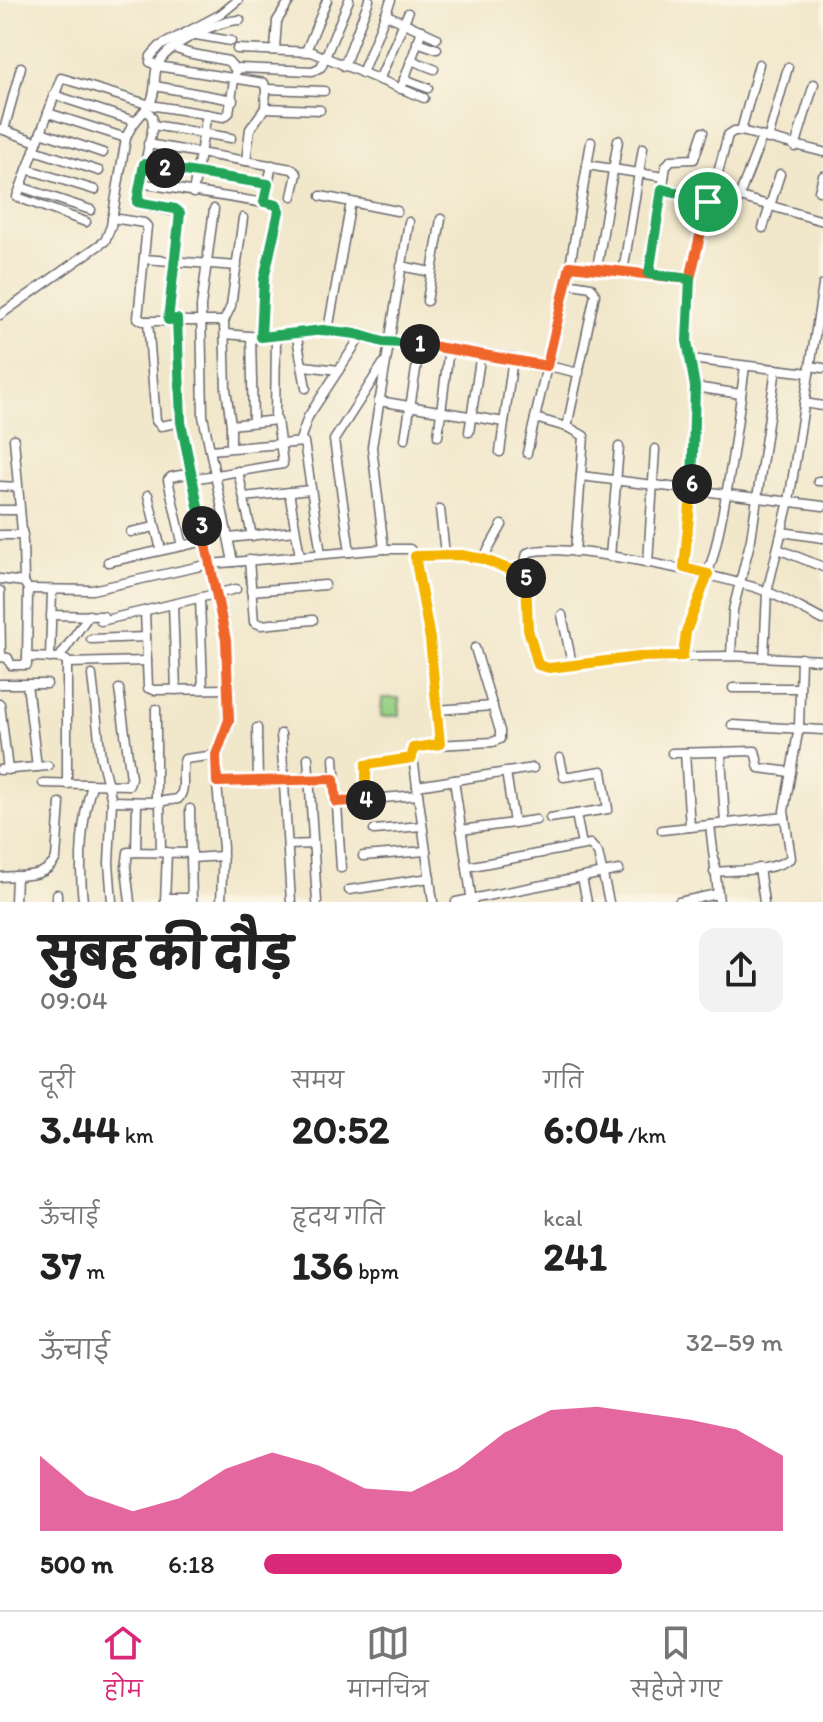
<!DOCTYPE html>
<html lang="hi">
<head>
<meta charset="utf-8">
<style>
	body { margin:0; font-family:Itim,"Playpen Sans Deva",sans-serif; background:#f2f2f2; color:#222; height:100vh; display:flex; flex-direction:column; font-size:30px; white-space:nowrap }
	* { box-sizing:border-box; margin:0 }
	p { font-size:26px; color:#767676 }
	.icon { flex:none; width:44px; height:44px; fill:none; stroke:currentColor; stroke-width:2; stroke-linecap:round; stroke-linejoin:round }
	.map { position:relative; height:902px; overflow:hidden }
	.details { display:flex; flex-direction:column; background:#fff; flex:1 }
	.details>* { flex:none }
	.pin { position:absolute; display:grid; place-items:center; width:68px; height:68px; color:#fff; margin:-34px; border:4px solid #fff; border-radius:50%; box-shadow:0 2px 8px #0007 }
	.km { position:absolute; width:40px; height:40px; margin:-20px; border-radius:50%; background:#222; color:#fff; font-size:22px; line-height:40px; text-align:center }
	.round { display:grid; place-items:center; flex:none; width:84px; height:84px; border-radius:16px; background:#f2f2f2 }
	.head { display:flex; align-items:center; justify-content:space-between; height:136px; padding:0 40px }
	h1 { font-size:44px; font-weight:800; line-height:60px }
	.figures { display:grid; grid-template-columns:repeat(3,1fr); gap:12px; height:136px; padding:8px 40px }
	.figures div { display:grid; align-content:center }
	.figures b { font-size:40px; font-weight:800 }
	.figures small { font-size:22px; font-weight:400 }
	.figures p { font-size:22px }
	.chart { height:224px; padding:16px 40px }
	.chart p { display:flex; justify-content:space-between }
	.chart svg { width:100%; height:144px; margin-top:8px; fill:#db2777; opacity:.7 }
	ul { padding:0 40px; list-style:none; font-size:26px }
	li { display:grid; grid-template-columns:128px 96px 1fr; align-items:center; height:60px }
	li i { height:20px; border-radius:10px; background:#db2777 }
	.dock { display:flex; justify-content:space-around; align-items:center; height:112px; border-top:2px solid #e0e0e0; background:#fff; font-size:22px; color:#767676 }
	.dock a { display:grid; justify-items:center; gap:4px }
	.dock .active { color:#db2777 }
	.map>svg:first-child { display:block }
	.green { fill:#9ad285; stroke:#5e7a60; stroke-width:2 }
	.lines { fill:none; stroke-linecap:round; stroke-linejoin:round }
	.minor-casing { stroke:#6a676d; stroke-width:11 }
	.minor { stroke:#fff; stroke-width:8 }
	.split-1-casing { stroke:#fff; stroke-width:16 }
	.split-2-casing { stroke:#fff; stroke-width:16 }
	.split-3-casing { stroke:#fff; stroke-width:16 }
	.split-4-casing { stroke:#fff; stroke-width:16 }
	.split-5-casing { stroke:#fff; stroke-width:16 }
	.split-6-casing { stroke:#fff; stroke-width:16 }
	.split-7-casing { stroke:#fff; stroke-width:16 }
	.split-1 { stroke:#f0652b; stroke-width:10 }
	.split-2 { stroke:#22a559; stroke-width:10 }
	.split-3 { stroke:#22a559; stroke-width:10 }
	.split-4 { stroke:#f0652b; stroke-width:10 }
	.split-5 { stroke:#f5b400; stroke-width:10 }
	.split-6 { stroke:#f5b400; stroke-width:10 }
	.split-7 { stroke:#22a559; stroke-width:10 }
</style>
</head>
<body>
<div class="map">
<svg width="823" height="902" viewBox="0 0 823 902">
	<rect width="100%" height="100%" fill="#fcf5e5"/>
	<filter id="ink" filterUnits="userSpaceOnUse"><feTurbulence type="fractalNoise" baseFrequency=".0125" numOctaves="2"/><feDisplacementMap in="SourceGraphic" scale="16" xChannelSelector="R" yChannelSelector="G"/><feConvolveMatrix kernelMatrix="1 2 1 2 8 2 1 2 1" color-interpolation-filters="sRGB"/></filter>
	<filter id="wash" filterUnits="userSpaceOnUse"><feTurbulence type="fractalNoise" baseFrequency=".006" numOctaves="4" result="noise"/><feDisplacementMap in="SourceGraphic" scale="32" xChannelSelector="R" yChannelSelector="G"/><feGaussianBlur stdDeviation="1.8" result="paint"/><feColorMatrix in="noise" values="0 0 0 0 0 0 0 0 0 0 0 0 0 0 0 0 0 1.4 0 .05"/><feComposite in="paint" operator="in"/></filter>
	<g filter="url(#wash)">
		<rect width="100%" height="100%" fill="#f1e7cb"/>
		<!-- green -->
		<path class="green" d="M 382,698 L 399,698 L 400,715 L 381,717 Z"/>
	</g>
	<g filter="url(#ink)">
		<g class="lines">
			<defs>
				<g id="minor">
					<path d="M 238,0 L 221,14 L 160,46 L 151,56 L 150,62 L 157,66 L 264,83 L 266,89 L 265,108 L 250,129 L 246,161"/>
					<path d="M 385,14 L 437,38"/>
					<path d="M 196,35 L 231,41"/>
					<path d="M 417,42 L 437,49"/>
					<path d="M 174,48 L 188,53 L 228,61 L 236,70"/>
					<path d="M 237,49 L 312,52 L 424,98"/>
					<path d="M 275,49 L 277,21 L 290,0"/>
					<path d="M 306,51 L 327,0"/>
					<path d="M 411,60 L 434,69"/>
					<path d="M 344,66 L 369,0"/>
					<path d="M 362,73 L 391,0"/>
					<path d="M 404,79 L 428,88"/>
					<path d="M 379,80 L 408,13"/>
					<path d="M 155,86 L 233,100"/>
					<path d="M 266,89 L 324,91"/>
					<path d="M 401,89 L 422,30"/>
					<path d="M 54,95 L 134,121"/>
					<path d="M 265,108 L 320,110"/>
					<path d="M 146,109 L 152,117 L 153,125 L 137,202 L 180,213 L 168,320"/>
					<path d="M 48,113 L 126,138"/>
					<path d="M 153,125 L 231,138"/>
					<path d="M 1,129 L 37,142"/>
					<path d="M 4,130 L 21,67"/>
					<path d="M 741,131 L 759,64"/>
					<path d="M 41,132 L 103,153"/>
					<path d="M 768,139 L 788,67"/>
					<path d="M 148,144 L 292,169 L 297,174 L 292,196"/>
					<path d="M 795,147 L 814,84"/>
					<path d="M 34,150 L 99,171"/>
					<path d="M 144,164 L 268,184"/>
					<path d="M 587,165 L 664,177"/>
					<path d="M 27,169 L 95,190"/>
					<path d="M 140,183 L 277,205 L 279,211 L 264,279 L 261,337"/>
					<path d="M 21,187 L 91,210"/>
					<path d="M 662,189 L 708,202"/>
					<path d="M 819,191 L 823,176"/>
					<path d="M 193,193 L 207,114"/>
					<path d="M 321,196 L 397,211"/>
					<path d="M 740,197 L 823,221"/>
					<path d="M 264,202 L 272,165"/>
					<path d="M 214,209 L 201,307 L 203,416 L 233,562"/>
					<path d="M 706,213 L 724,219 L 731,217 L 762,137"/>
					<path d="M 112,218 L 144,223 L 147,226 L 138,318 L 143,321 L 224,321 L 226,389 L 231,425"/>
					<path d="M 86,222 L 17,197 L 61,78 L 150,105 L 224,117 L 229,113 L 235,73 L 239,68 L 313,71 L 321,67 L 349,0"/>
					<path d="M 763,228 L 780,174"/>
					<path d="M 144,259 L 237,266"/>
					<path d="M 401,266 L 431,272"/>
					<path d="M 570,266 L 690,279"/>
					<path d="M 597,269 L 618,140"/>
					<path d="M 623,272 L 643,148"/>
					<path d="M 649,274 L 666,166 L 671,160 L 694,159 L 703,132"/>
					<path d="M 566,283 L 591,287 L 595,294 L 567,427"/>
					<path d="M 427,301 L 441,219"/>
					<path d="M 0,315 L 105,241 L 111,226 L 126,138 C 131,123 142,116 150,103 C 157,92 153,79 157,67 C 164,45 219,20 240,20"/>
					<path d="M 177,319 L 181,422 L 225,629 L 229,720 L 215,764 L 223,848 L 221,902"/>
					<path d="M 148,321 L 156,421 L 161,426 L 181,422"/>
					<path d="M 224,321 L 231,306 L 243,218"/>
					<path d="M 328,330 L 351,202"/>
					<path d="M 296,332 L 306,388"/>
					<path d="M 225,334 L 261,337 L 312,330 L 341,332 L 383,342 L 420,344 L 513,358 L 579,373"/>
					<path d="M 251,337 L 253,422"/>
					<path d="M 690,359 L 809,373"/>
					<path d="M 304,366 L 339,370"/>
					<path d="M 810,366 L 823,368"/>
					<path d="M 695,387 L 741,394"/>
					<path d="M 379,401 L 504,422"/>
					<path d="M 804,403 L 823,406"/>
					<path d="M 535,418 L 570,428 L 584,436 L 575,552"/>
					<path d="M 275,420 L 276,336"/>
					<path d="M 469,432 L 481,353"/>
					<path d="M 438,436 L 449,348"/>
					<path d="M 14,439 L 23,543 L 24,582"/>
					<path d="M 405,439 L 420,344"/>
					<path d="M 300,440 L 308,417 L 361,336"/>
					<path d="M 210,450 L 304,442 L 321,554"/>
					<path d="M 500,452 L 513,358"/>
					<path d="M 527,453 L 570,266 L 591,142"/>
					<path d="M 238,471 L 252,536"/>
					<path d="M 581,476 L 823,506"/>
					<path d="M 192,479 L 283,464 L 277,420 L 231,425 L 231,447"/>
					<path d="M 818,481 L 823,481"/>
					<path d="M 0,486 L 17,487"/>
					<path d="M 289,492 L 300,556"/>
					<path d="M 148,495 L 161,550"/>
					<path d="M 244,497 L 310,490"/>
					<path d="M 440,509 L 445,554"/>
					<path d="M 0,510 L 20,510"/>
					<path d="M 131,532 L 155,527"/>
					<path d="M 782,532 L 823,538"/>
					<path d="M 0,535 L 23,535"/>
					<path d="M 229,538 L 295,531"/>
					<path d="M 183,546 L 168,480 L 171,477 L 191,473"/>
					<path d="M 384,549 L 372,447 L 409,222"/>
					<path d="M 778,549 L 823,567"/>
					<path d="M 350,552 L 334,440 L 383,364"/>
					<path d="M 415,556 C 435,555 456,552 475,557 C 497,561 500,569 526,569"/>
					<path d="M 610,557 L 619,447"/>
					<path d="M 483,559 L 502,525"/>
					<path d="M 249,560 L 254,622 L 261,625 L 313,620"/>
					<path d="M 108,562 L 205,541"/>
					<path d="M 648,563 L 655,449"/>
					<path d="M 684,568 L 691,490 L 695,387 L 687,341 L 690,279 L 728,135 L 734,131 L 741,131 L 823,152"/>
					<path d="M 0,579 L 24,582 L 28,589 L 27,665 L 11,665 L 8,658 L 0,657"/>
					<path d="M 28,589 L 92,590 L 210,564 L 384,549 L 410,549 L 417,560 L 430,639 L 440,744"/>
					<path d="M 0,591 L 1,657"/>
					<path d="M 251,591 L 325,585"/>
					<path d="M 200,598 L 203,689"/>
					<path d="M 173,604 L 176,690"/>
					<path d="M 145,611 L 148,688 L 154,690 L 229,689"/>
					<path d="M 51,615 L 103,616"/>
					<path d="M 562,615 L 572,664"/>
					<path d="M 823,620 C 805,611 787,600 768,592 C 733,578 557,539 527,553 L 526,557 C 526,580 523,656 543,668 L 639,657 L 734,656 L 823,660"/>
					<path d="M 101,621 L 236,589"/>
					<path d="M 91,639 L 146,637"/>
					<path d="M 683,656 C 684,623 707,584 715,549 C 729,489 737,427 745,366"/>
					<path d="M 731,656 L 733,610 L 751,539 L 776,369"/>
					<path d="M 27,657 L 62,658 L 67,661 L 67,784"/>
					<path d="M 764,657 L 767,592 L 789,501 L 823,285"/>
					<path d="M 50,658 L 52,590"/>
					<path d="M 59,658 L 89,615"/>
					<path d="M 67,663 L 147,661"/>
					<path d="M 92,675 L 101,758 L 112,801 L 109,863 L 112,902"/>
					<path d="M 0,684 L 47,684"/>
					<path d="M 27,684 L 37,767"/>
					<path d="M 733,688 L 800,688"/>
					<path d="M 0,704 L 8,770"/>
					<path d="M 436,710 L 493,706"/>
					<path d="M 732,725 L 823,730"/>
					<path d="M 257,728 L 258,781"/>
					<path d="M 281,734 L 291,902"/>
					<path d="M 672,753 L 755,751 L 759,768 L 791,772"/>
					<path d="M 685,753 L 690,827"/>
					<path d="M 721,753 L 725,824"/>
					<path d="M 308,758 L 317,902"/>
					<path d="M 334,758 L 341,868"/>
					<path d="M 560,758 L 564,777 L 602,771 L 608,809 L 576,814 L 582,845"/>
					<path d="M 0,770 L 48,766"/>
					<path d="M 506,772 L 514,823"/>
					<path d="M 454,780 L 472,902"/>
					<path d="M 217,782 L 334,779"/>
					<path d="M 43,783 L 129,785 L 131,778 L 119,689"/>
					<path d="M 417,786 L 533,768"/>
					<path d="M 367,800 L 366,765 L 412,758"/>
					<path d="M 112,801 L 156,802 L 178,799 C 188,788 179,772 185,759 L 216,755"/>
					<path d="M 160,801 L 161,852"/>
					<path d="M 156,802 L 156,709"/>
					<path d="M 336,802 L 418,795"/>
					<path d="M 190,809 L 192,902"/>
					<path d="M 550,818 L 576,814"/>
					<path d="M 710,825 L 719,902"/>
					<path d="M 374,830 L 422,826"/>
					<path d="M 461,830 L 536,820"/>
					<path d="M 662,830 L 785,817"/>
					<path d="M 288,845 L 313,844"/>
					<path d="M 136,852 L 137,802"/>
					<path d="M 363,856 L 426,851"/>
					<path d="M 192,858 L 223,856"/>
					<path d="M 467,867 L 590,844 L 598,853 L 609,902"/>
					<path d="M 759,868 L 764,902"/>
					<path d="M 714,872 C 737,870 772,872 791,858 L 784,811 L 799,727 L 801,658"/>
					<path d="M 0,877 C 20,875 47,879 56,858 L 60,803"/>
					<path d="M 582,878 L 587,902"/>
					<path d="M 349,890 L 430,878"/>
					<path d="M 57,894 L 57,902"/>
					<path d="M 166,898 L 192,898"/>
					<path d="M 15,902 L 16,876"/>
					<path d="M 83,902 C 79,864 81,821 92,785"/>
					<path d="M 130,902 L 126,868 L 128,852 L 192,853"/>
					<path d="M 165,902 L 167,852"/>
					<path d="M 433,902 L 412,750 L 417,746 L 493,742 L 500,739 L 500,731 L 475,648"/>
					<path d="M 456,902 L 619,870"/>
					<path d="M 679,902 L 717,894"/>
				</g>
			</defs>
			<!-- minor casing -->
			<use href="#minor" class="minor-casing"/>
			<!-- minor -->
			<use href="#minor" class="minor"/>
		</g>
	</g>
	<g class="lines" filter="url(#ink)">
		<defs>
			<path id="split-1" d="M 420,344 L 547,366 L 570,266 L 690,279 L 708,202"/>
			<path id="split-2" d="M 165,168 L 268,184 L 264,202 L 277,205 L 279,211 L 264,279 L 261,337 L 323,330 L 356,334 L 383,342 L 420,344"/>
			<path id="split-3" d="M 165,168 L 144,164 L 137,202 L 175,209 L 180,213 L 168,320 L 177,319 L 181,422 L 202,526"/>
			<path id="split-4" d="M 202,526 L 226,640 L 229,720 L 216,755 L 217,782 L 334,779 L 336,802 L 366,800"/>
			<path id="split-5" d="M 366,800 L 366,765 L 412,758 L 413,748 L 440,744 L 430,639 L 415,556 L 461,555 L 483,559 L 508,569 L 526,569 L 526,578"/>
			<path id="split-6" d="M 526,578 L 528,629 L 538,665 L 549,668 L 639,657 L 683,656 L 686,632 L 708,574 L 684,568 L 692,484"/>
			<path id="split-7" d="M 692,484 L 695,387 L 687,341 L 690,279 L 649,274 L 662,189 L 708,202"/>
		</defs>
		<!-- split-1 casing -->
		<use href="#split-1" class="split-1-casing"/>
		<!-- split-2 casing -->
		<use href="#split-2" class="split-2-casing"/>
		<!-- split-3 casing -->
		<use href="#split-3" class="split-3-casing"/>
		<!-- split-4 casing -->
		<use href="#split-4" class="split-4-casing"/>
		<!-- split-5 casing -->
		<use href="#split-5" class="split-5-casing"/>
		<!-- split-6 casing -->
		<use href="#split-6" class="split-6-casing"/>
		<!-- split-7 casing -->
		<use href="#split-7" class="split-7-casing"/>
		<!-- split-1 -->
		<use href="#split-1" class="split-1"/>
		<!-- split-2 -->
		<use href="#split-2" class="split-2"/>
		<!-- split-3 -->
		<use href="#split-3" class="split-3"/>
		<!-- split-4 -->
		<use href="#split-4" class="split-4"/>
		<!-- split-5 -->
		<use href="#split-5" class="split-5"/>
		<!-- split-6 -->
		<use href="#split-6" class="split-6"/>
		<!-- split-7 -->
		<use href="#split-7" class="split-7"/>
	</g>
</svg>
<div class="pin" style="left:708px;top:202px;background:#1e9e55"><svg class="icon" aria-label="arrive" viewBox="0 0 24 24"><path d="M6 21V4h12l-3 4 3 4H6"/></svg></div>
<b class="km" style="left:420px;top:344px">1</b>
<b class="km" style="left:165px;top:168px">2</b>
<b class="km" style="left:202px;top:526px">3</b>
<b class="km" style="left:366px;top:800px">4</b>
<b class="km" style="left:526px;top:578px">5</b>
<b class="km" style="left:692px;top:484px">6</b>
</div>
<section class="details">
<div class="head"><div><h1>सुबह की दौड़</h1><p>09:04</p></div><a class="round"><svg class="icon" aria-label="share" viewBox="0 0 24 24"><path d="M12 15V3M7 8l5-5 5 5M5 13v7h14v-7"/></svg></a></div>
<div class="figures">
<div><p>दूरी</p><b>3.44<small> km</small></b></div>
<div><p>समय</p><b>20:52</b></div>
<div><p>गति</p><b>6:04<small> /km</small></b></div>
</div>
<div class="figures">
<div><p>ऊँचाई</p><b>37<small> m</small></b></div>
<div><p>हृदय गति</p><b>136<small> bpm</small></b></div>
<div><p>kcal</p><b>241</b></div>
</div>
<div class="chart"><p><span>ऊँचाई</span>32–59 m</p>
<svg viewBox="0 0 160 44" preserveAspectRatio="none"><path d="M0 44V21L10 33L20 38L30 34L40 25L50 20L60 24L70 31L80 32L90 25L100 14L110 7L120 6L130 8L140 10L150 13L160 21V44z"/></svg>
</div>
<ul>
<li><b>500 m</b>6:18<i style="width:69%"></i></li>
</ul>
</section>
<nav class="dock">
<a class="active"><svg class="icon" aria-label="home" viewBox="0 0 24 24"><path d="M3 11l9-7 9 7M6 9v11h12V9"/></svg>होम</a>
<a><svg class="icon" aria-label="map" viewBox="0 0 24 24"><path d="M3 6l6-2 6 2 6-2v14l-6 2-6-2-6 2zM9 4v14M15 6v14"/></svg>मानचित्र</a>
<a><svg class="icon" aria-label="saved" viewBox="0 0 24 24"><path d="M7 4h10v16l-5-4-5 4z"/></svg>सहेजे गए</a>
</nav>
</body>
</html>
